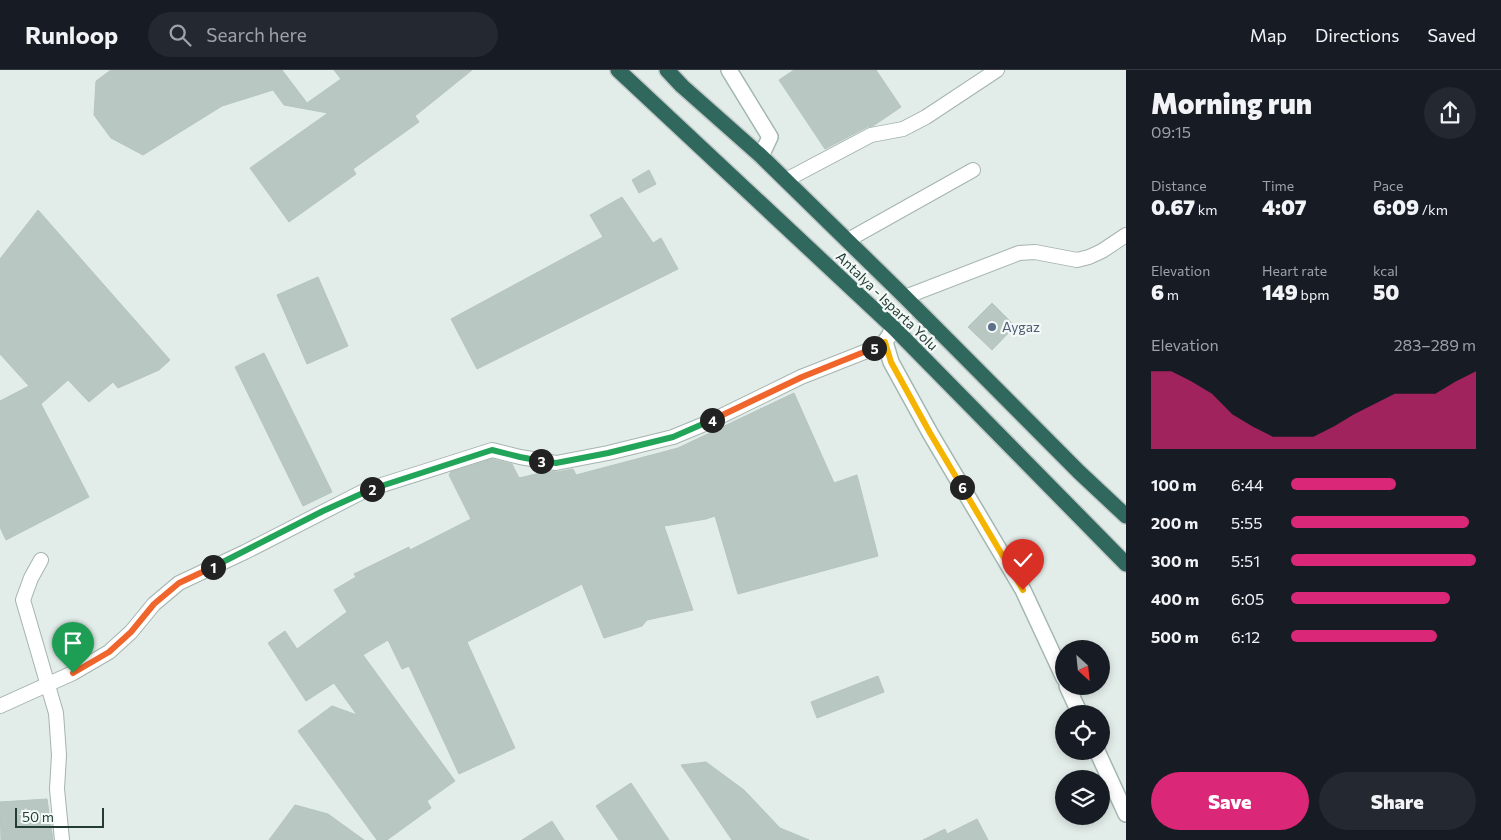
<!DOCTYPE html>
<html lang="en">
<head>
<meta charset="utf-8">
<style>
	body { margin:0; font-family:Commissioner,sans-serif; background:#242831; color:#f1f3f6; height:100vh; display:flex; flex-direction:column; font-size:19px; white-space:nowrap }
	* { box-sizing:border-box; margin:0 }
	p { font-size:16px; color:#9ea1a6 }
	.icon { flex:none; width:28px; height:28px; fill:none; stroke:currentColor; stroke-width:2; stroke-linecap:round; stroke-linejoin:round }
	.map { position:relative; flex:1; overflow:hidden }
	.sheet { display:flex; flex-direction:column; background:#171b24; width:375px }
	.sheet>* { flex:none }
	.needle { width:32px; rotate:153deg }
	.fabs { position:absolute; left:1055px; top:570px; display:grid; gap:10px }
	.fabs a { display:grid; place-items:center; width:55px; height:55px; border-radius:50%; background:#171b24; box-shadow:0 2px 8px #0003; font-size:25px }
	.scale { position:absolute; left:15px; bottom:12px; width:89px; box-sizing:border-box; padding-left:5px; border:2px solid #233c36; border-top:0; font-size:14px; line-height:18px; white-space:nowrap; color:#233c36; -webkit-text-stroke:4px #f3f9f6; paint-order:stroke }
	.pin { position:absolute; display:grid; place-items:center; width:42px; height:42px; color:#fff; margin:-51px -21px; border-radius:50% 50% 50% 0; rotate:-45deg; box-shadow:0 0 5px #0007 }
	.pin .icon { rotate:45deg }
	.km { position:absolute; width:25px; height:25px; margin:-12px; border-radius:50%; background:#222; color:#fff; font-size:14px; line-height:25px; text-align:center }
	.round { display:grid; place-items:center; flex:none; width:52px; height:52px; border-radius:26px; background:#242831 }
	.overview { display:flex; align-items:center; justify-content:space-between; height:85px; padding:0 25px }
	h1 { font-size:28px; font-weight:800; line-height:38px }
	.figures { display:grid; grid-template-columns:repeat(3,1fr); gap:8px; height:85px; padding:5px 25px }
	.figures div { display:grid; align-content:center }
	.figures b { font-size:21px; font-weight:800 }
	.figures small { font-size:14px; font-weight:400 }
	.figures p { font-size:14px }
	.chart { height:140px; padding:10px 25px }
	.chart p { display:flex; justify-content:space-between }
	.chart svg { width:100%; height:90px; margin-top:5px; fill:#db2777; opacity:.7 }
	.action { display:flex; gap:10px; margin-top:auto; padding:10px 25px }
	.action a { flex:1; height:58px; border-radius:30px; background:#db2777; color:#fff; font-size:20px; font-weight:800; line-height:58px; text-align:center }
	.action a+a { background:#242831; color:#f1f3f6 }
	ul { padding:0 25px; list-style:none; font-size:16px }
	li { display:grid; grid-template-columns:80px 60px 1fr; align-items:center; height:38px }
	li i { height:12px; border-radius:6px; background:#db2777 }
	header { display:flex; align-items:center; gap:30px; box-sizing:border-box; height:70px; padding:0 25px; background:#171b24; border-bottom:1px solid #363941 }
	header strong { font-size:24px }
	nav { display:flex; gap:28px; margin-inline-start:auto; font-size:18px }
	.search { width:350px; height:45px; background:#242831; display:flex; align-items:center; gap:12px; box-sizing:border-box; padding:0 18px; border-radius:28px; color:#9ea1a6; font-size:19px }
	main { display:flex; flex:1; min-height:0 }
	.map>svg:first-child { display:block }
	.building { fill:#b8c7c1; stroke:#b5c5bf }
	.lines { fill:none; stroke-linecap:round; stroke-linejoin:round }
	.street-casing { stroke:#a5b4af; stroke-width:16 }
	.secondary-casing { stroke:#a1b7b0; stroke-width:18 }
	.highway-casing { stroke:#c1c8c7; stroke-width:18 }
	.street { stroke:#fff; stroke-width:14 }
	.secondary { stroke:#fff; stroke-width:15 }
	.highway { stroke:#30685e; stroke-width:15 }
	.split-1-casing { stroke:#fff; stroke-width:10 }
	.split-2-casing { stroke:#fff; stroke-width:10 }
	.split-3-casing { stroke:#fff; stroke-width:10 }
	.split-4-casing { stroke:#fff; stroke-width:10 }
	.split-5-casing { stroke:#fff; stroke-width:10 }
	.split-6-casing { stroke:#fff; stroke-width:10 }
	.split-7-casing { stroke:#fff; stroke-width:10 }
	.split-1 { stroke:#f0652b; stroke-width:6 }
	.split-2 { stroke:#22a559; stroke-width:6 }
	.split-3 { stroke:#22a559; stroke-width:6 }
	.split-4 { stroke:#22a559; stroke-width:6 }
	.split-5 { stroke:#f0652b; stroke-width:6 }
	.split-6 { stroke:#f5b400; stroke-width:6 }
	.split-7 { stroke:#f5b400; stroke-width:6 }
	.service-dot { fill:#5c6f8a; stroke:#f3f9f6; stroke-width:2 }
	.labels { text-anchor:middle; stroke-width:4.5; stroke-linejoin:round; paint-order:stroke }
	.street-label { font-size:14px; fill:#233c36; stroke:#f3f9f6 }
	.service-label { font-size:14px; fill:#4e5e75; stroke:#f3f9f6; text-anchor:start }
</style>
</head>
<body>
<header>
<strong>Runloop</strong>
<div class="search"><svg class="icon" aria-label="search" viewBox="0 0 24 24"><circle cx="10" cy="10" r="6"/><path d="M15 15l6 6"/></svg>Search here</div>
<nav><a>Map</a><a>Directions</a><a>Saved</a></nav>
</header>
<main>
<div class="map">
<svg width="1126" height="770" viewBox="0 0 1126 770">
	<rect width="100%" height="100%" fill="#e2ece8"/>
	<!-- building -->
	<g class="building">
		<path d="M 111,0 L 282,0 L 307,33 L 341,9 L 334,0 L 472,0 L 415,46 L 419,52 L 353,99 L 356,104 L 289,152 L 250,98 L 328,43 L 284,35 L 273,20 L 222,36 L 143,85 L 111,68 L 94,45 L 96,11 Z"/>
		<path d="M 794,0 L 876,0 L 901,37 L 873,56 L 867,57 L 825,79 L 779,10 Z"/>
		<path d="M 649,100 L 656,114 L 639,123 L 632,110 Z"/>
		<path d="M 622,127 L 653,173 L 661,168 L 678,199 L 477,299 L 451,249 L 603,167 L 590,145 Z"/>
		<path d="M 38,140 L 170,290 L 159,300 L 118,318 L 113,312 L 89,332 L 68,310 L 41,334 L 89,427 L 6,470 L 0,457 L 0,331 L 29,316 L 0,284 L 0,189 Z"/>
		<path d="M 318,207 L 348,276 L 307,294 L 277,225 Z"/>
		<path d="M 992,233 L 1015,256 L 992,280 L 968,257 Z"/>
		<path d="M 264,283 L 332,422 L 303,436 L 235,297 Z"/>
		<path d="M 794,323 L 834,413 L 857,405 L 878,486 L 738,524 L 715,446 L 706,449 L 664,456 L 693,540 L 647,550 L 642,556 L 604,568 L 582,514 L 467,572 L 515,678 L 459,704 L 409,596 L 402,599 L 388,570 L 363,585 L 455,711 L 427,731 L 431,738 L 387,770 L 377,770 L 298,661 L 332,636 L 357,645 L 334,613 L 306,631 L 268,573 L 285,561 L 297,579 L 347,542 L 334,520 L 356,507 L 354,504 L 409,477 L 410,480 L 471,449 L 449,405 L 451,402 L 492,389 L 512,394 L 519,408 L 549,401 L 557,402 L 573,399 L 576,405 L 678,378 Z"/>
		<path d="M 878,606 L 884,622 L 817,648 L 811,632 Z"/>
		<path d="M 706,692 L 744,720 L 780,758 L 809,770 L 732,770 L 681,695 Z"/>
		<path d="M 631,713 L 669,770 L 619,770 L 596,736 Z"/>
		<path d="M 47,729 L 53,770 L 1,770 L 0,732 Z"/>
		<path d="M 295,735 L 328,744 L 364,770 L 269,770 Z"/>
		<path d="M 977,749 L 988,770 L 923,770 L 945,759 L 947,764 Z"/>
		<path d="M 552,751 L 564,770 L 522,770 Z"/>
	</g>
	<g class="lines">
		<defs>
			<g id="street">
				<path d="M 786,110 L 871,65 L 903,59 L 926,47 L 997,0"/>
				<path d="M 848,170 L 973,100"/>
				<path d="M 905,227 L 1019,183 L 1035,182 L 1077,190 L 1089,187 L 1102,181 L 1126,165"/>
				<path d="M 41,490 L 31,508 L 23,530 L 56,643 L 59,685 L 57,719 L 62,770"/>
				<path d="M 0,636 L 73,603 L 109,582 L 131,562 L 154,534 L 179,513 L 245,482 L 366,420 L 492,380 L 520,387 L 556,393 L 608,383 L 673,367 L 707,353 L 801,307 L 872,279 L 885,272"/>
			</g>
			<g id="secondary">
				<path d="M 729,0 L 770,67 L 761,86"/>
				<path d="M 894,258 L 885,272 L 891,292 L 930,363 L 1023,520 L 1064,608"/>
				<path d="M 1067,616 L 1080,644"/>
				<path d="M 1097,681 L 1126,744"/>
			</g>
			<g id="highway">
				<path d="M 618,0 L 894,258 L 1126,494"/>
				<path d="M 667,0 L 682,16 L 761,86 L 905,227 L 1079,402 L 1126,446"/>
			</g>
		</defs>
		<!-- street casing -->
		<use href="#street" class="street-casing"/>
		<!-- secondary casing -->
		<use href="#secondary" class="secondary-casing"/>
		<!-- highway casing -->
		<use href="#highway" class="highway-casing"/>
		<!-- street -->
		<use href="#street" class="street"/>
		<!-- secondary -->
		<use href="#secondary" class="secondary"/>
		<!-- highway -->
		<use href="#highway" class="highway"/>
	</g>
	<g class="lines">
		<defs>
			<path id="split-1" d="M 73,603 L 109,582 L 131,562 L 154,534 L 179,513 L 213,497"/>
			<path id="split-2" d="M 213,497 L 323,441 L 372,419"/>
			<path id="split-3" d="M 372,419 L 492,380 L 520,387 L 541,391"/>
			<path id="split-4" d="M 541,391 L 556,393 L 608,383 L 673,367 L 712,350"/>
			<path id="split-5" d="M 712,350 L 802,307 L 874,278"/>
			<path id="split-6" d="M 874,278 L 885,272 L 891,292 L 930,363 L 962,417"/>
			<path id="split-7" d="M 962,417 L 1023,520"/>
		</defs>
		<!-- split-1 casing -->
		<use href="#split-1" class="split-1-casing"/>
		<!-- split-2 casing -->
		<use href="#split-2" class="split-2-casing"/>
		<!-- split-3 casing -->
		<use href="#split-3" class="split-3-casing"/>
		<!-- split-4 casing -->
		<use href="#split-4" class="split-4-casing"/>
		<!-- split-5 casing -->
		<use href="#split-5" class="split-5-casing"/>
		<!-- split-6 casing -->
		<use href="#split-6" class="split-6-casing"/>
		<!-- split-7 casing -->
		<use href="#split-7" class="split-7-casing"/>
		<!-- split-1 -->
		<use href="#split-1" class="split-1"/>
		<!-- split-2 -->
		<use href="#split-2" class="split-2"/>
		<!-- split-3 -->
		<use href="#split-3" class="split-3"/>
		<!-- split-4 -->
		<use href="#split-4" class="split-4"/>
		<!-- split-5 -->
		<use href="#split-5" class="split-5"/>
		<!-- split-6 -->
		<use href="#split-6" class="split-6"/>
		<!-- split-7 -->
		<use href="#split-7" class="split-7"/>
	</g>
	<!-- markers -->
	<circle class="service-dot" cx="992" cy="257" r="5"/>
	<g class="labels">
		<!-- street labels -->
		<g class="street-label">
			<text transform="translate(887 231) rotate(44)" y="5">Antalya - Isparta Yolu</text>
		</g>
		<!-- service labels -->
		<g class="service-label">
			<text x="1002" y="262">Aygaz</text>
		</g>
	</g>
</svg>
<div class="fabs">
<a><svg class="needle" viewBox="-14 -14 28 28"><path d="M0-13l5 13h-10z" fill="#e53935"/><path d="M0 13l5-13h-10z" fill="#9ea1a6"/></svg></a>
<a><svg class="icon" aria-label="locate" viewBox="0 0 24 24"><circle cx="12" cy="12" r="6"/><path d="M12 2v4M12 18v4M2 12h4M18 12h4"/></svg></a>
<a><svg class="icon" aria-label="layers" viewBox="0 0 24 24"><path d="M12 4l9 5-9 5-9-5zM3 14l9 5 9-5"/></svg></a>
</div>
<div class="scale">50 m</div>
<div class="pin" style="left:73px;top:603px;background:#1e9e55"><svg class="icon" aria-label="arrive" viewBox="0 0 24 24"><path d="M6 21V4h12l-3 4 3 4H6"/></svg></div>
<div class="pin" style="left:1023px;top:520px;background:#d93025"><svg class="icon" aria-label="check" viewBox="0 0 24 24"><path d="M5 12l5 5 9-10"/></svg></div>
<b class="km" style="left:213px;top:497px">1</b>
<b class="km" style="left:372px;top:419px">2</b>
<b class="km" style="left:541px;top:391px">3</b>
<b class="km" style="left:712px;top:350px">4</b>
<b class="km" style="left:874px;top:278px">5</b>
<b class="km" style="left:962px;top:417px">6</b>
</div>
<section class="sheet">
<div class="overview"><div><h1>Morning run</h1><p>09:15</p></div><a class="round"><svg class="icon" aria-label="share" viewBox="0 0 24 24"><path d="M12 15V3M7 8l5-5 5 5M5 13v7h14v-7"/></svg></a></div>
<div class="figures">
<div><p>Distance</p><b>0.67<small> km</small></b></div>
<div><p>Time</p><b>4:07</b></div>
<div><p>Pace</p><b>6:09<small> /km</small></b></div>
</div>
<div class="figures">
<div><p>Elevation</p><b>6<small> m</small></b></div>
<div><p>Heart rate</p><b>149<small> bpm</small></b></div>
<div><p>kcal</p><b>50</b></div>
</div>
<div class="chart"><p><span>Elevation</span>283–289 m</p>
<svg viewBox="0 0 160 44" preserveAspectRatio="none"><path d="M0 44V6L10 6L20 11L30 17L40 27L50 33L60 38L70 38L80 38L90 33L100 27L110 22L120 17L130 17L140 17L150 11L160 6V44z"/></svg>
</div>
<ul>
<li><b>100 m</b>6:44<i style="width:57%"></i></li>
<li><b>200 m</b>5:55<i style="width:96%"></i></li>
<li><b>300 m</b>5:51<i style="width:100%"></i></li>
<li><b>400 m</b>6:05<i style="width:86%"></i></li>
<li><b>500 m</b>6:12<i style="width:79%"></i></li>
</ul>
<div class="action"><a>Save</a><a>Share</a></div>
</section>
</main>
</body>
</html>
